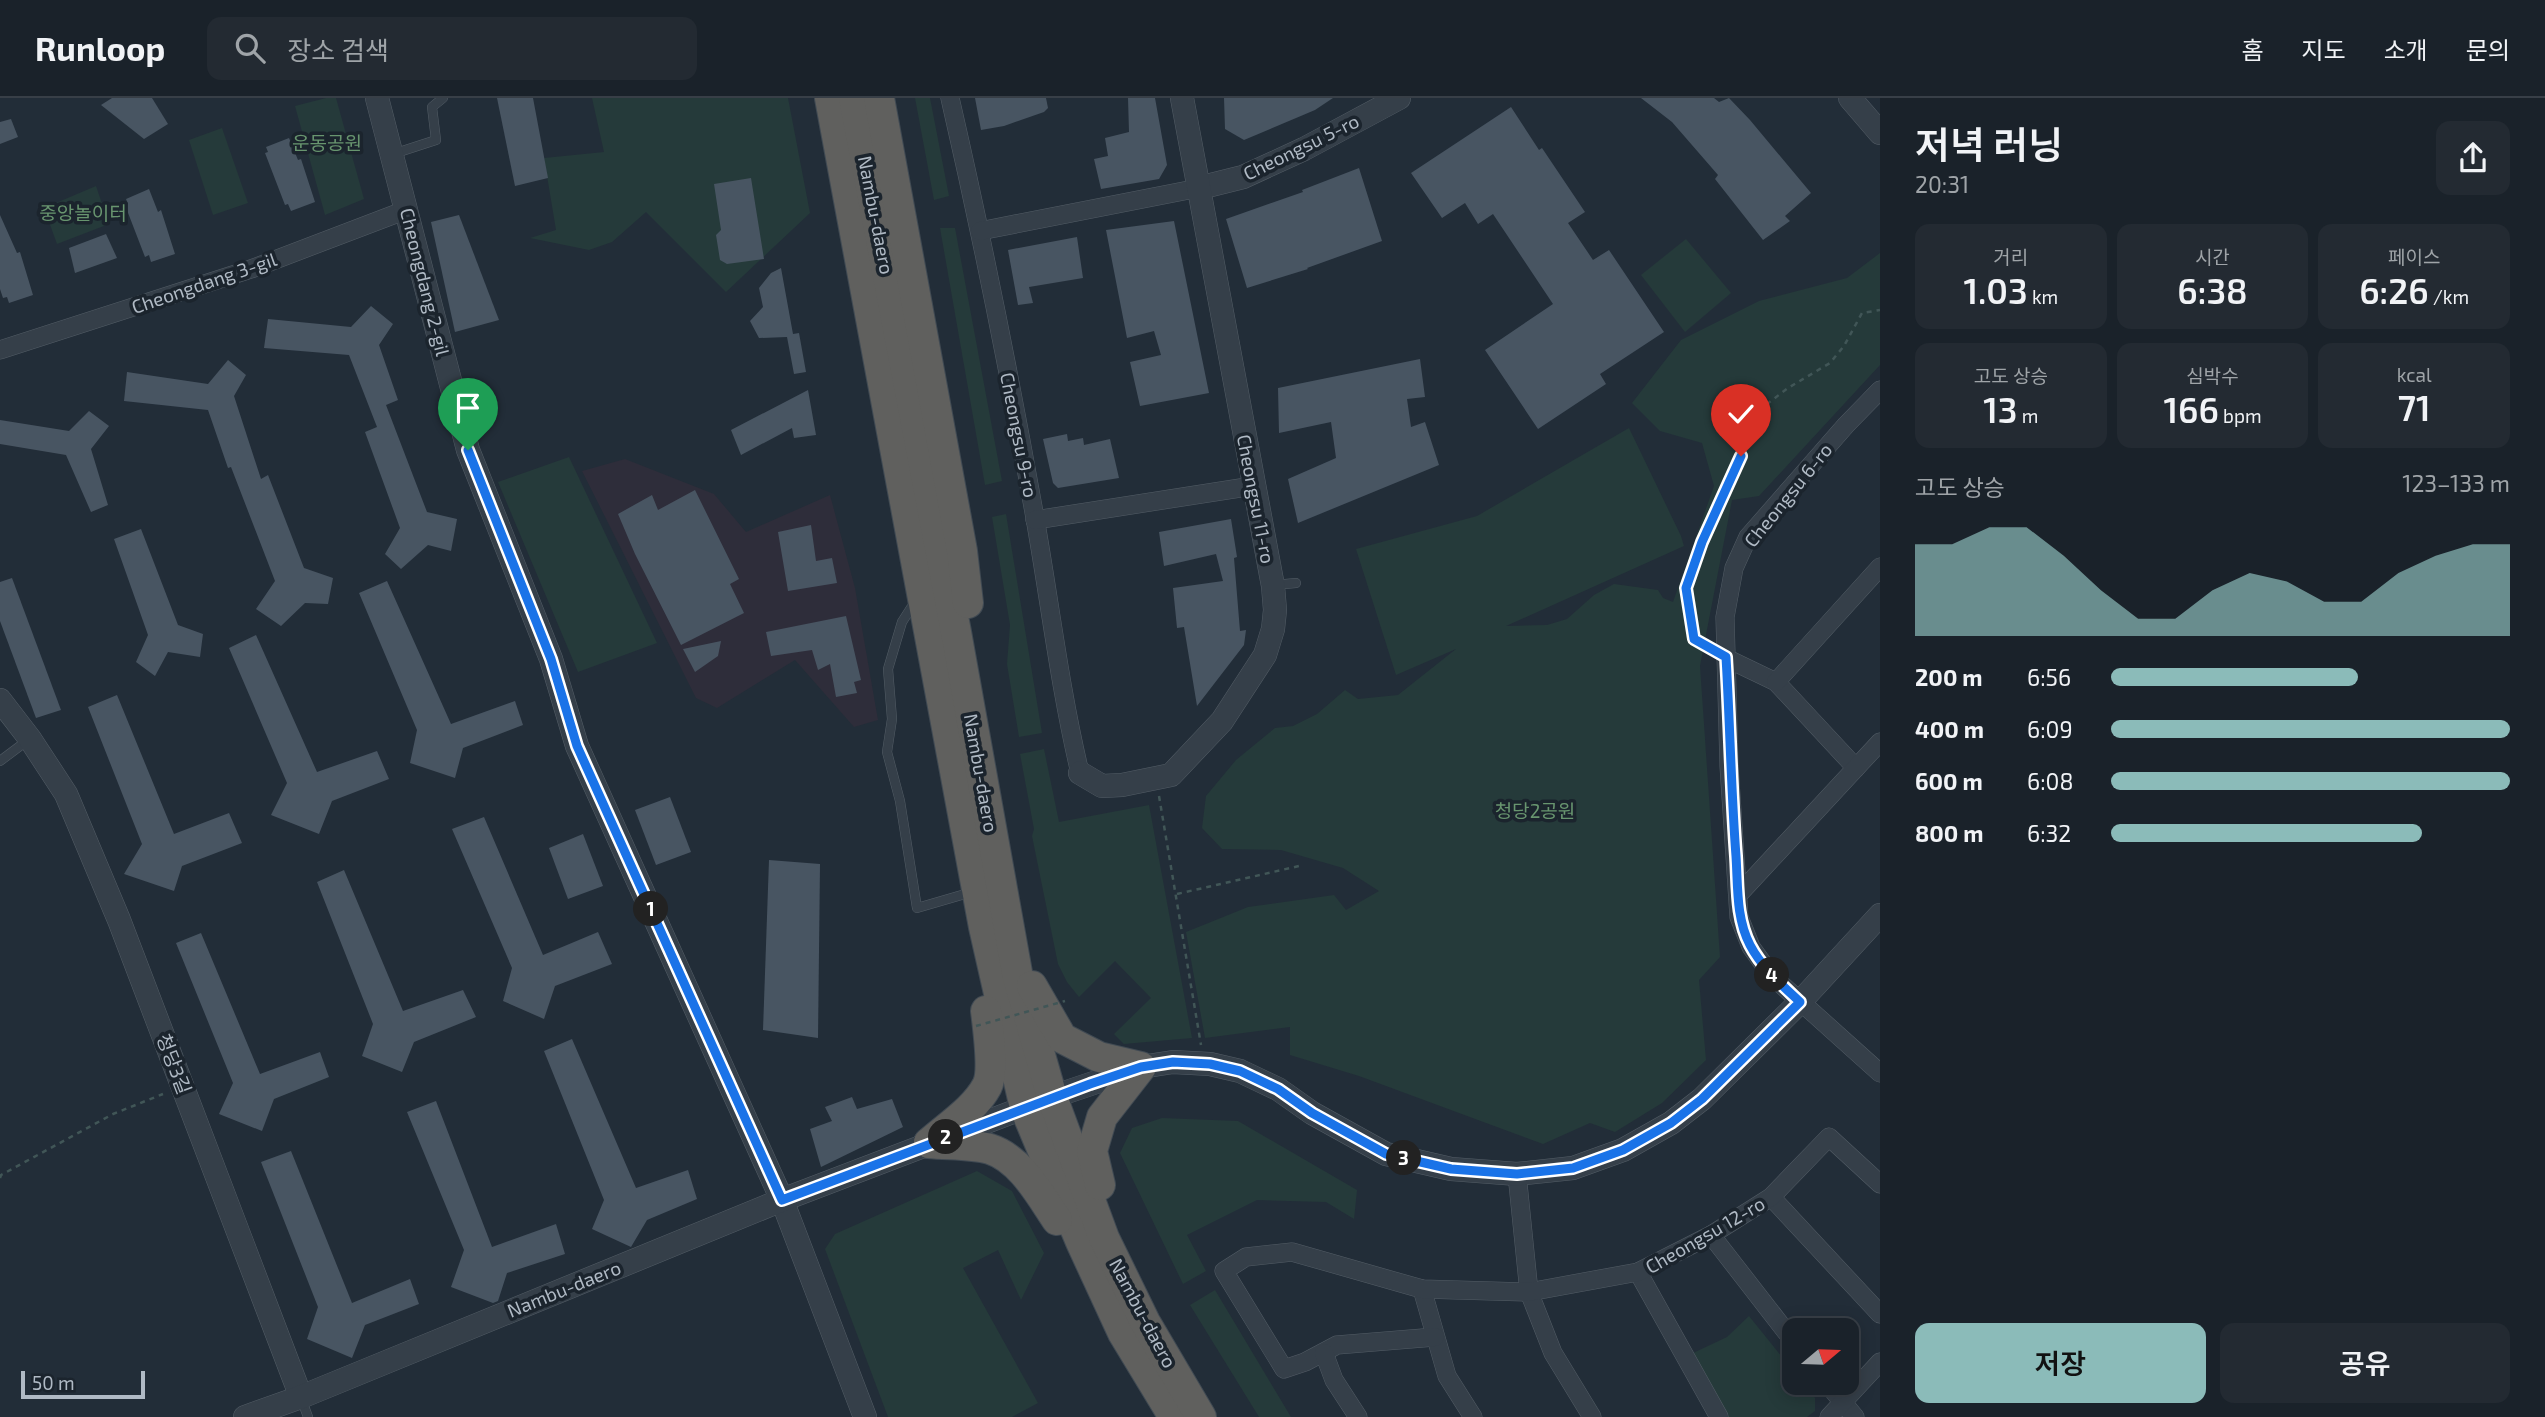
<!DOCTYPE html>
<html lang="ko">
<head>
<meta charset="utf-8">
<style>
	body { margin:0; font-family:"Exo 2","Noto Sans KR",sans-serif; background:#232a32; color:#f1f3f6; height:100vh; display:flex; flex-direction:column; font-size:26px; white-space:nowrap }
	* { box-sizing:border-box; margin:0 }
	p { font-size:23px; color:#9fa4a8 }
	.icon { flex:none; width:38px; height:38px; fill:none; stroke:currentColor; stroke-width:2; stroke-linecap:round; stroke-linejoin:round }
	.map { position:relative; flex:1; overflow:hidden }
	.drawer { display:flex; flex-direction:column; background:#1a222a; width:665px }
	.drawer>* { flex:none }
	.needle { width:46px; rotate:71deg }
	.buttons { position:absolute; left:1782px; top:1220px; display:grid; gap:14px }
	.buttons a { display:grid; place-items:center; width:77px; height:77px; border-radius:14px; background:#1a222a; box-shadow:0 4px 18px #0003,0 0 0 2px #383f47; font-size:35px }
	.scale { position:absolute; left:21px; bottom:18px; width:124px; box-sizing:border-box; padding-left:7px; border:4px solid #b0bac5; border-top:0; font-size:19px; line-height:24px; white-space:nowrap; color:#b0bac5; -webkit-text-stroke:5px #1b242d; paint-order:stroke }
	.pin { position:absolute; display:grid; place-items:center; width:60px; height:60px; color:#fff; margin:-72px -30px; border-radius:50% 50% 50% 0; rotate:-45deg; box-shadow:0 0 7px #0007 }
	.pin .icon { rotate:45deg }
	.km { position:absolute; width:35px; height:35px; margin:-18px; border-radius:50%; background:#222; color:#fff; font-size:19px; line-height:35px; text-align:center }
	.round { display:grid; place-items:center; flex:none; width:74px; height:74px; border-radius:14px; background:#232a32 }
	.head { display:flex; align-items:center; justify-content:space-between; height:119px; padding:0 35px }
	h1 { font-size:38px; font-weight:600; line-height:52px }
	.stats { display:grid; grid-template-columns:repeat(3,1fr); gap:10px; height:119px; padding:7px 35px }
	.stats div { display:grid; align-content:center; border-radius:14px; background:#232a32; text-align:center }
	.stats b { font-size:35px; font-weight:600 }
	.stats small { font-size:19px; font-weight:400 }
	.stats p { font-size:19px }
	.chart { height:196px; padding:14px 35px }
	.chart p { display:flex; justify-content:space-between }
	.chart svg { width:100%; height:126px; margin-top:7px; fill:#8bbbb9; opacity:.7 }
	.button { display:flex; gap:14px; margin-top:auto; padding:14px 35px }
	.button a { flex:1; height:80px; border-radius:14px; background:#8bbbb9; color:#111; font-size:28px; font-weight:600; line-height:80px; text-align:center }
	.button a+a { background:#232a32; color:#f1f3f6 }
	ul { padding:0 35px; list-style:none; font-size:23px }
	li { display:grid; grid-template-columns:112px 84px 1fr; align-items:center; height:52px }
	li i { height:18px; border-radius:9px; background:#8bbbb9 }
	header { display:flex; align-items:center; gap:42px; box-sizing:border-box; height:98px; padding:0 35px; background:#1a222a; border-bottom:2px solid #383f47 }
	header strong { font-size:33px }
	nav { display:flex; gap:38px; margin-inline-start:auto; font-size:24px }
	.search { width:490px; height:63px; background:#232a32; display:flex; align-items:center; gap:18px; box-sizing:border-box; padding:0 24px; border-radius:14px; color:#9fa4a8; font-size:26px }
	main { display:flex; flex:1; min-height:0 }
	.map>svg:first-child { display:block }
	.medical { fill:#2e2d3a }
	.green { fill:#253a3a }
	.building { fill:#485562 }
	.lines { fill:none; stroke-linecap:round; stroke-linejoin:round }
	.service-casing { stroke:#535d66; stroke-width:10 }
	.minor-casing { stroke:#535d66; stroke-width:19 }
	.tertiary-casing { stroke:#535d66; stroke-width:24 }
	.trunk-casing { stroke:#404a53; stroke-width:32 }
	.path { stroke:#415657; stroke-width:2.5; stroke-dasharray:5 5; stroke-linecap:butt }
	.service { stroke:#353f49; stroke-width:9 }
	.minor { stroke:#353f49; stroke-width:18 }
	.tertiary { stroke:#353f49; stroke-width:23 }
	.trunk { stroke:#60605e; stroke-width:30 }
	.path-bridge { stroke:#415657; stroke-width:2.5; stroke-dasharray:5 5; stroke-linecap:butt }
	.route-casing { stroke:#fff; stroke-width:14 }
	.route { stroke:#1a73e8; stroke-width:9 }
	.labels { text-anchor:middle; stroke-width:7; stroke-linejoin:round; paint-order:stroke }
	.park-label { font-size:19px; fill:#68956f; stroke:#1b242d }
	.street-label { font-size:19px; fill:#b0bac5; stroke:#1b242d }
</style>
</head>
<body>
<header>
<strong>Runloop</strong>
<div class="search"><svg class="icon" aria-label="search" viewBox="0 0 24 24"><circle cx="10" cy="10" r="6"/><path d="M15 15l6 6"/></svg>장소 검색</div>
<nav><a>홈</a><a>지도</a><a>소개</a><a>문의</a></nav>
</header>
<main>
<div class="map">
<svg width="1880" height="1319" viewBox="0 0 1880 1319">
	<rect width="100%" height="100%" fill="#222d38"/>
	<!-- medical -->
	<path class="medical" d="M 625,361 L 714,396 L 746,434 L 830,397 L 855,490 L 878,622 L 854,629 L 795,562 L 717,610 L 696,600 L 582,373 Z"/>
	<!-- green -->
	<g class="green">
		<path d="M 326,0 L 336,0 L 364,101 L 325,117 L 295,8 Z"/>
		<path d="M 592,0 L 788,0 L 810,115 L 726,194 L 646,114 L 612,144 L 589,152 L 530,140 L 556,132 L 544,60 L 604,54 Z"/>
		<path d="M 915,0 L 930,0 L 949,98 L 934,102 Z"/>
		<path d="M 222,30 L 248,105 L 213,117 L 189,42 Z"/>
		<path d="M 96,88 L 109,126 L 57,146 L 44,110 Z"/>
		<path d="M 940,130 L 955,130 L 1002,383 L 985,387 Z"/>
		<path d="M 1686,141 L 1731,195 L 1685,234 L 1641,177 Z"/>
		<path d="M 1880,155 L 1880,267 L 1759,398 L 1732,402 L 1700,568 L 1720,859 L 1699,882 L 1706,962 L 1662,1005 L 1615,1034 L 1590,1025 L 1543,1046 L 1359,978 L 1290,957 L 1290,929 L 1205,940 L 1186,834 L 1248,809 L 1334,797 L 1346,812 L 1379,793 L 1343,770 L 1281,752 L 1222,751 L 1202,730 L 1206,698 L 1236,662 L 1275,630 L 1293,628 L 1317,616 L 1345,592 L 1358,601 L 1398,597 L 1456,551 L 1396,577 L 1356,451 L 1477,418 L 1629,330 L 1681,438 L 1684,448 L 1506,528 L 1547,527 L 1567,521 L 1594,497 L 1614,486 L 1658,492 L 1663,500 L 1673,504 L 1714,388 L 1702,345 L 1660,333 L 1632,305 L 1681,242 L 1759,203 L 1847,180 Z"/>
		<path d="M 569,359 L 657,545 L 578,574 L 498,384 Z"/>
		<path d="M 1006,416 L 1042,635 L 1019,639 L 1007,566 L 1010,527 L 992,419 Z"/>
		<path d="M 1044,651 L 1059,724 L 1149,707 L 1192,940 L 1124,946 L 1114,936 L 1151,900 L 1115,863 L 1079,899 L 1067,884 L 1058,866 L 1032,738 L 1034,731 L 1020,656 Z"/>
		<path d="M 1162,1020 L 1238,1023 L 1357,1092 L 1354,1121 L 1326,1104 L 1257,1102 L 1187,1137 L 1206,1173 L 1183,1186 L 1120,1055 L 1132,1030 Z"/>
		<path d="M 977,1073 L 1012,1093 L 1044,1155 L 1021,1202 L 998,1152 L 963,1170 L 1038,1305 L 1012,1319 L 888,1319 L 825,1151 L 835,1136 Z"/>
		<path d="M 1215,1192 L 1291,1319 L 1259,1319 L 1190,1207 Z"/>
		<path d="M 1749,1218 L 1794,1274 L 1794,1284 L 1802,1285 L 1815,1300 L 1815,1313 L 1807,1319 L 1727,1319 L 1691,1256 L 1727,1239 Z"/>
	</g>
	<!-- building -->
	<g class="building">
		<path d="M 112,0 L 152,0 L 168,26 L 144,41 L 101,7 Z"/>
		<path d="M 497,0 L 533,0 L 548,80 L 515,88 Z"/>
		<path d="M 975,0 L 1046,0 L 1048,10 L 1044,14 L 1004,28 L 981,32 Z"/>
		<path d="M 1128,0 L 1155,0 L 1167,67 L 1159,81 L 1101,91 L 1094,61 L 1108,58 L 1105,40 L 1129,34 Z"/>
		<path d="M 1224,0 L 1333,0 L 1315,12 L 1244,42 L 1225,31 Z"/>
		<path d="M 1641,0 L 1714,0 L 1719,4 L 1729,0 L 1750,22 L 1811,95 L 1785,118 L 1790,123 L 1763,142 L 1715,81 L 1718,77 L 1672,24 Z"/>
		<path d="M 1511,9 L 1539,52 L 1542,50 L 1585,114 L 1568,125 L 1593,162 L 1609,152 L 1664,234 L 1600,276 L 1606,286 L 1538,331 L 1485,252 L 1553,206 L 1493,116 L 1478,126 L 1465,105 L 1442,120 L 1411,75 Z"/>
		<path d="M 11,21 L 18,39 L 0,46 L 0,24 Z"/>
		<path d="M 289,40 L 298,62 L 301,61 L 315,104 L 291,113 L 288,106 L 285,107 L 265,55 L 268,54 L 266,49 Z"/>
		<path d="M 1359,70 L 1382,143 L 1307,170 L 1308,171 L 1247,190 L 1226,121 L 1303,94 L 1302,92 Z"/>
		<path d="M 751,80 L 764,161 L 727,166 L 720,162 L 716,137 L 721,132 L 714,86 Z"/>
		<path d="M 149,91 L 158,114 L 161,112 L 175,156 L 151,164 L 149,157 L 145,159 L 125,107 L 128,106 L 126,101 Z"/>
		<path d="M 0,117 L 17,155 L 20,154 L 33,197 L 9,205 L 7,199 L 3,200 L 0,191 Z"/>
		<path d="M 459,117 L 499,222 L 455,234 L 431,124 Z"/>
		<path d="M 1174,123 L 1209,295 L 1140,308 L 1130,264 L 1161,257 L 1154,233 L 1127,240 L 1106,132 Z"/>
		<path d="M 106,136 L 117,160 L 75,175 L 69,150 Z"/>
		<path d="M 1077,139 L 1083,180 L 1029,189 L 1033,205 L 1018,207 L 1008,152 Z"/>
		<path d="M 781,170 L 793,236 L 799,235 L 806,274 L 794,276 L 787,239 L 759,240 L 750,223 L 763,209 L 759,190 L 771,175 Z"/>
		<path d="M 371,208 L 393,226 L 379,247 L 398,302 L 386,307 L 427,414 L 457,421 L 451,453 L 428,447 L 401,471 L 385,456 L 400,430 L 365,334 L 377,329 L 349,257 L 264,250 L 268,221 L 351,229 Z"/>
		<path d="M 1420,261 L 1425,299 L 1407,301 L 1411,329 L 1425,324 L 1439,367 L 1298,425 L 1288,381 L 1336,360 L 1331,324 L 1279,335 L 1278,290 Z"/>
		<path d="M 228,262 L 246,277 L 234,298 L 261,381 L 268,377 L 304,470 L 333,480 L 328,506 L 305,505 L 281,528 L 256,511 L 275,483 L 231,369 L 228,370 L 208,312 L 124,303 L 127,274 L 208,286 Z"/>
		<path d="M 808,292 L 816,337 L 794,340 L 792,330 L 741,357 L 731,332 Z"/>
		<path d="M 89,313 L 109,328 L 91,351 L 108,407 L 91,414 L 66,357 L 0,346 L 0,322 L 69,333 Z"/>
		<path d="M 1067,336 L 1068,343 L 1083,340 L 1084,347 L 1110,341 L 1119,380 L 1058,390 L 1053,385 L 1043,341 Z"/>
		<path d="M 695,392 L 739,481 L 730,486 L 744,515 L 681,547 L 635,456 L 618,416 L 652,397 L 658,412 Z"/>
		<path d="M 1231,421 L 1237,459 L 1234,460 L 1240,533 L 1246,532 L 1244,547 L 1197,608 L 1184,529 L 1177,530 L 1173,490 L 1223,483 L 1216,456 L 1164,468 L 1159,434 Z"/>
		<path d="M 811,427 L 816,463 L 832,460 L 837,485 L 788,493 L 778,434 Z"/>
		<path d="M 141,431 L 178,527 L 203,536 L 200,559 L 168,554 L 155,578 L 136,564 L 148,537 L 114,441 Z"/>
		<path d="M 12,480 L 61,612 L 36,620 L 0,523 L 0,484 Z"/>
		<path d="M 387,483 L 451,626 L 515,603 L 523,627 L 463,650 L 455,680 L 410,665 L 417,632 L 359,495 Z"/>
		<path d="M 846,518 L 861,582 L 854,584 L 857,595 L 836,599 L 830,566 L 818,572 L 812,552 L 771,558 L 766,534 Z"/>
		<path d="M 256,537 L 317,674 L 377,653 L 389,681 L 332,703 L 319,736 L 271,717 L 287,685 L 229,550 Z"/>
		<path d="M 721,543 L 718,558 L 695,574 L 683,551 Z"/>
		<path d="M 117,597 L 174,736 L 229,715 L 242,745 L 182,768 L 174,793 L 124,776 L 142,746 L 88,609 Z"/>
		<path d="M 670,699 L 691,754 L 656,767 L 635,712 Z"/>
		<path d="M 484,719 L 543,857 L 598,834 L 612,866 L 555,888 L 544,921 L 503,903 L 512,870 L 452,731 Z"/>
		<path d="M 583,736 L 603,788 L 568,801 L 549,750 Z"/>
		<path d="M 769,762 L 820,766 L 818,940 L 763,932 Z"/>
		<path d="M 344,772 L 403,913 L 463,892 L 476,919 L 414,944 L 402,974 L 362,958 L 373,926 L 317,784 Z"/>
		<path d="M 201,835 L 260,976 L 320,954 L 329,979 L 274,1001 L 262,1033 L 219,1016 L 233,985 L 176,845 Z"/>
		<path d="M 572,941 L 636,1090 L 688,1072 L 697,1101 L 647,1122 L 631,1149 L 592,1131 L 604,1102 L 544,953 Z"/>
		<path d="M 852,999 L 857,1011 L 892,1001 L 903,1029 L 821,1069 L 810,1031 L 832,1023 L 825,1009 Z"/>
		<path d="M 436,1003 L 492,1149 L 556,1126 L 565,1156 L 507,1175 L 498,1203 L 493,1205 L 451,1189 L 464,1152 L 407,1014 Z"/>
		<path d="M 291,1053 L 352,1205 L 410,1181 L 419,1206 L 365,1227 L 352,1260 L 307,1241 L 318,1209 L 261,1064 Z"/>
	</g>
	<g class="lines">
		<defs>
			<g id="service">
				<path d="M 393,56 L 436,42 L 432,9 L 443,0"/>
				<path d="M 1274,487 L 1296,485"/>
				<path d="M 911,510 L 902,524 L 888,571 L 892,621 L 887,654 L 900,703 L 917,810 L 972,794"/>
				<path d="M 0,663 L 28,642"/>
				<path d="M 301,1300 L 308,1319"/>
			</g>
			<g id="minor">
				<path d="M 950,0 C 982,139 1010,279 1035,420 C 1050,505 1060,591 1080,675"/>
				<path d="M 980,133 L 1199,90"/>
				<path d="M 0,252 L 251,171 L 406,112"/>
				<path d="M 1880,292 L 1846,327 L 1748,439 L 1734,470 L 1725,519 L 1729,668 L 1739,819 L 1751,849 L 1772,878 L 1880,975"/>
				<path d="M 1035,422 L 1253,388"/>
				<path d="M 1726,560 L 1776,584 L 1856,670"/>
				<path d="M 1776,584 L 1880,469"/>
				<path d="M 1739,796 L 1880,644"/>
				<path d="M 1517,1076 L 1529,1194 L 1553,1255 L 1592,1319"/>
				<path d="M 1771,1099 L 1880,1216"/>
				<path d="M 1711,1137 L 1794,1244"/>
				<path d="M 1638,1174 L 1719,1319"/>
				<path d="M 1422,1191 L 1447,1278 L 1473,1319"/>
				<path d="M 1435,1239 L 1337,1247 L 1305,1264 L 1284,1271 L 1224,1173 L 1246,1159 L 1292,1154 L 1422,1191 L 1529,1194 L 1638,1174 L 1711,1137 L 1771,1099 L 1829,1039 L 1880,1086"/>
				<path d="M 1324,1255 L 1334,1282 L 1358,1319"/>
				<path d="M 1826,1284 L 1855,1319"/>
				<path d="M 1829,1319 L 1880,1264"/>
			</g>
			<g id="tertiary">
				<path d="M 377,0 L 468,352 L 551,561 L 577,648 L 782,1102 L 865,1319"/>
				<path d="M 1850,0 L 1880,35"/>
				<path d="M 1199,90 L 1243,79 L 1304,51 L 1399,0"/>
				<path d="M 0,602 L 30,641 L 66,696 L 119,822 L 301,1299"/>
				<path d="M 1080,675 L 1102,688 L 1122,687 L 1171,677 L 1222,623 L 1265,557 L 1273,531 L 1275,512 L 1273,488 L 1182,0"/>
				<path d="M 245,1319 L 301,1299 L 782,1102 L 1052,999 L 1141,969 L 1173,964 L 1210,966 L 1240,973 L 1278,991 L 1312,1015 L 1386,1056 L 1451,1071 L 1517,1076 L 1573,1070 L 1623,1052 L 1671,1025 L 1702,1001 L 1800,904 L 1880,817"/>
			</g>
			<g id="trunk">
				<path d="M 830,0 L 984,829 L 1025,1010 L 1081,1144 L 1123,1235 L 1174,1319"/>
				<path d="M 854,0 L 956,534 L 1018,880 L 1052,999 L 1104,1140 L 1145,1224 L 1201,1319"/>
				<path d="M 879,0 L 962,453 L 968,505"/>
				<path d="M 1032,888 L 1062,940 L 1099,959 L 1141,969 L 1102,1019 L 1092,1053 L 1100,1087"/>
				<path d="M 929,1045 C 948,1047 971,1046 990,1051 C 1021,1061 1040,1097 1057,1122"/>
				<path d="M 929,1045 C 948,1028 975,1011 987,988 C 994,975 988,929 986,913"/>
			</g>
		</defs>
		<!-- service casing -->
		<use href="#service" class="service-casing"/>
		<!-- minor casing -->
		<use href="#minor" class="minor-casing"/>
		<!-- tertiary casing -->
		<use href="#tertiary" class="tertiary-casing"/>
		<!-- trunk casing -->
		<use href="#trunk" class="trunk-casing"/>
		<!-- path -->
		<g class="path">
			<path d="M 1709,550 L 1694,541 L 1686,490 L 1702,444 L 1767,306 L 1788,290 L 1830,265 L 1844,248 L 1862,215 L 1880,212"/>
			<path d="M 1159,698 L 1201,947"/>
			<path d="M 1177,796 L 1299,768"/>
			<path d="M 0,1080 L 1,1077 L 113,1016 L 163,996"/>
		</g>
		<!-- service -->
		<use href="#service" class="service"/>
		<!-- minor -->
		<use href="#minor" class="minor"/>
		<!-- tertiary -->
		<use href="#tertiary" class="tertiary"/>
		<!-- trunk -->
		<use href="#trunk" class="trunk"/>
		<!-- path-bridge -->
		<path class="path-bridge" d="M 976,928 L 1065,903"/>
	</g>
	<g class="lines">
		<defs>
			<path id="route" d="M 468,352 L 551,561 L 577,648 L 782,1102 L 1090,986 L 1141,969 L 1173,964 L 1210,966 L 1240,973 L 1278,991 L 1312,1015 L 1386,1056 L 1451,1071 L 1517,1076 L 1573,1070 L 1623,1052 L 1671,1025 L 1702,1001 L 1800,904 C 1782,887 1762,870 1750,847 C 1736,820 1738,789 1736,758 C 1731,692 1730,626 1726,559 L 1694,541 L 1686,490 L 1702,444 L 1741,358"/>
		</defs>
		<!-- route casing -->
		<use href="#route" class="route-casing"/>
		<!-- route -->
		<use href="#route" class="route"/>
	</g>
	<g class="labels">
		<!-- park labels -->
		<g class="park-label">
			<text x="327" y="52">운동공원</text>
			<text x="83" y="122">중앙놀이터</text>
			<text x="1535" y="720">청당2공원</text>
		</g>
		<!-- street labels -->
		<g class="street-label">
			<text transform="translate(1301 49) rotate(-26)" y="7">Cheongsu 5-ro</text>
			<text transform="translate(876 117) rotate(79)" y="7">Nambu-daero</text>
			<text transform="translate(425 184) rotate(76)" y="7">Cheongdang 2-gil</text>
			<text transform="translate(204 185) rotate(-19)" y="7">Cheongdang 3-gil</text>
			<text transform="translate(1019 337) rotate(79)" y="7">Cheongsu 9-ro</text>
			<text transform="translate(1788 397) rotate(-51)" y="7">Cheongsu 6-ro</text>
			<text transform="translate(1256 401) rotate(79)" y="7">Cheongsu 11-ro</text>
			<text transform="translate(981 675) rotate(80)" y="7">Nambu-daero</text>
			<text transform="translate(174 966) rotate(69)" y="7">청당3길</text>
			<text transform="translate(1705 1137) rotate(-30)" y="7">Cheongsu 12-ro</text>
			<text transform="translate(564 1191) rotate(-22)" y="7">Nambu-daero</text>
			<text transform="translate(1143 1215) rotate(62)" y="7">Nambu-daero</text>
		</g>
	</g>
</svg>
<div class="buttons">
<a><svg class="needle" viewBox="-14 -14 28 28"><path d="M0-13l5 13h-10z" fill="#e53935"/><path d="M0 13l5-13h-10z" fill="#9fa4a8"/></svg></a>
</div>
<div class="scale">50 m</div>
<div class="pin" style="left:468px;top:352px;background:#1e9e55"><svg class="icon" aria-label="arrive" viewBox="0 0 24 24"><path d="M6 21V4h12l-3 4 3 4H6"/></svg></div>
<div class="pin" style="left:1741px;top:358px;background:#d93025"><svg class="icon" aria-label="check" viewBox="0 0 24 24"><path d="M5 12l5 5 9-10"/></svg></div>
<b class="km" style="left:651px;top:811px">1</b>
<b class="km" style="left:946px;top:1039px">2</b>
<b class="km" style="left:1404px;top:1060px">3</b>
<b class="km" style="left:1772px;top:877px">4</b>
</div>
<section class="drawer">
<div class="head"><div><h1>저녁 러닝</h1><p>20:31</p></div><a class="round"><svg class="icon" aria-label="share" viewBox="0 0 24 24"><path d="M12 15V3M7 8l5-5 5 5M5 13v7h14v-7"/></svg></a></div>
<div class="stats">
<div><p>거리</p><b>1.03<small> km</small></b></div>
<div><p>시간</p><b>6:38</b></div>
<div><p>페이스</p><b>6:26<small> /km</small></b></div>
</div>
<div class="stats">
<div><p>고도 상승</p><b>13<small> m</small></b></div>
<div><p>심박수</p><b>166<small> bpm</small></b></div>
<div><p>kcal</p><b>71</b></div>
</div>
<div class="chart"><p><span>고도 상승</span>123–133 m</p>
<svg viewBox="0 0 160 44" preserveAspectRatio="none"><path d="M0 44V12L10 12L20 6L30 6L40 16L50 28L60 38L70 38L80 28L90 22L100 25L110 32L120 32L130 22L140 16L150 12L160 12V44z"/></svg>
</div>
<ul>
<li><b>200 m</b>6:56<i style="width:62%"></i></li>
<li><b>400 m</b>6:09<i style="width:100%"></i></li>
<li><b>600 m</b>6:08<i style="width:100%"></i></li>
<li><b>800 m</b>6:32<i style="width:78%"></i></li>
</ul>
<div class="button"><a>저장</a><a>공유</a></div>
</section>
</main>
</body>
</html>
